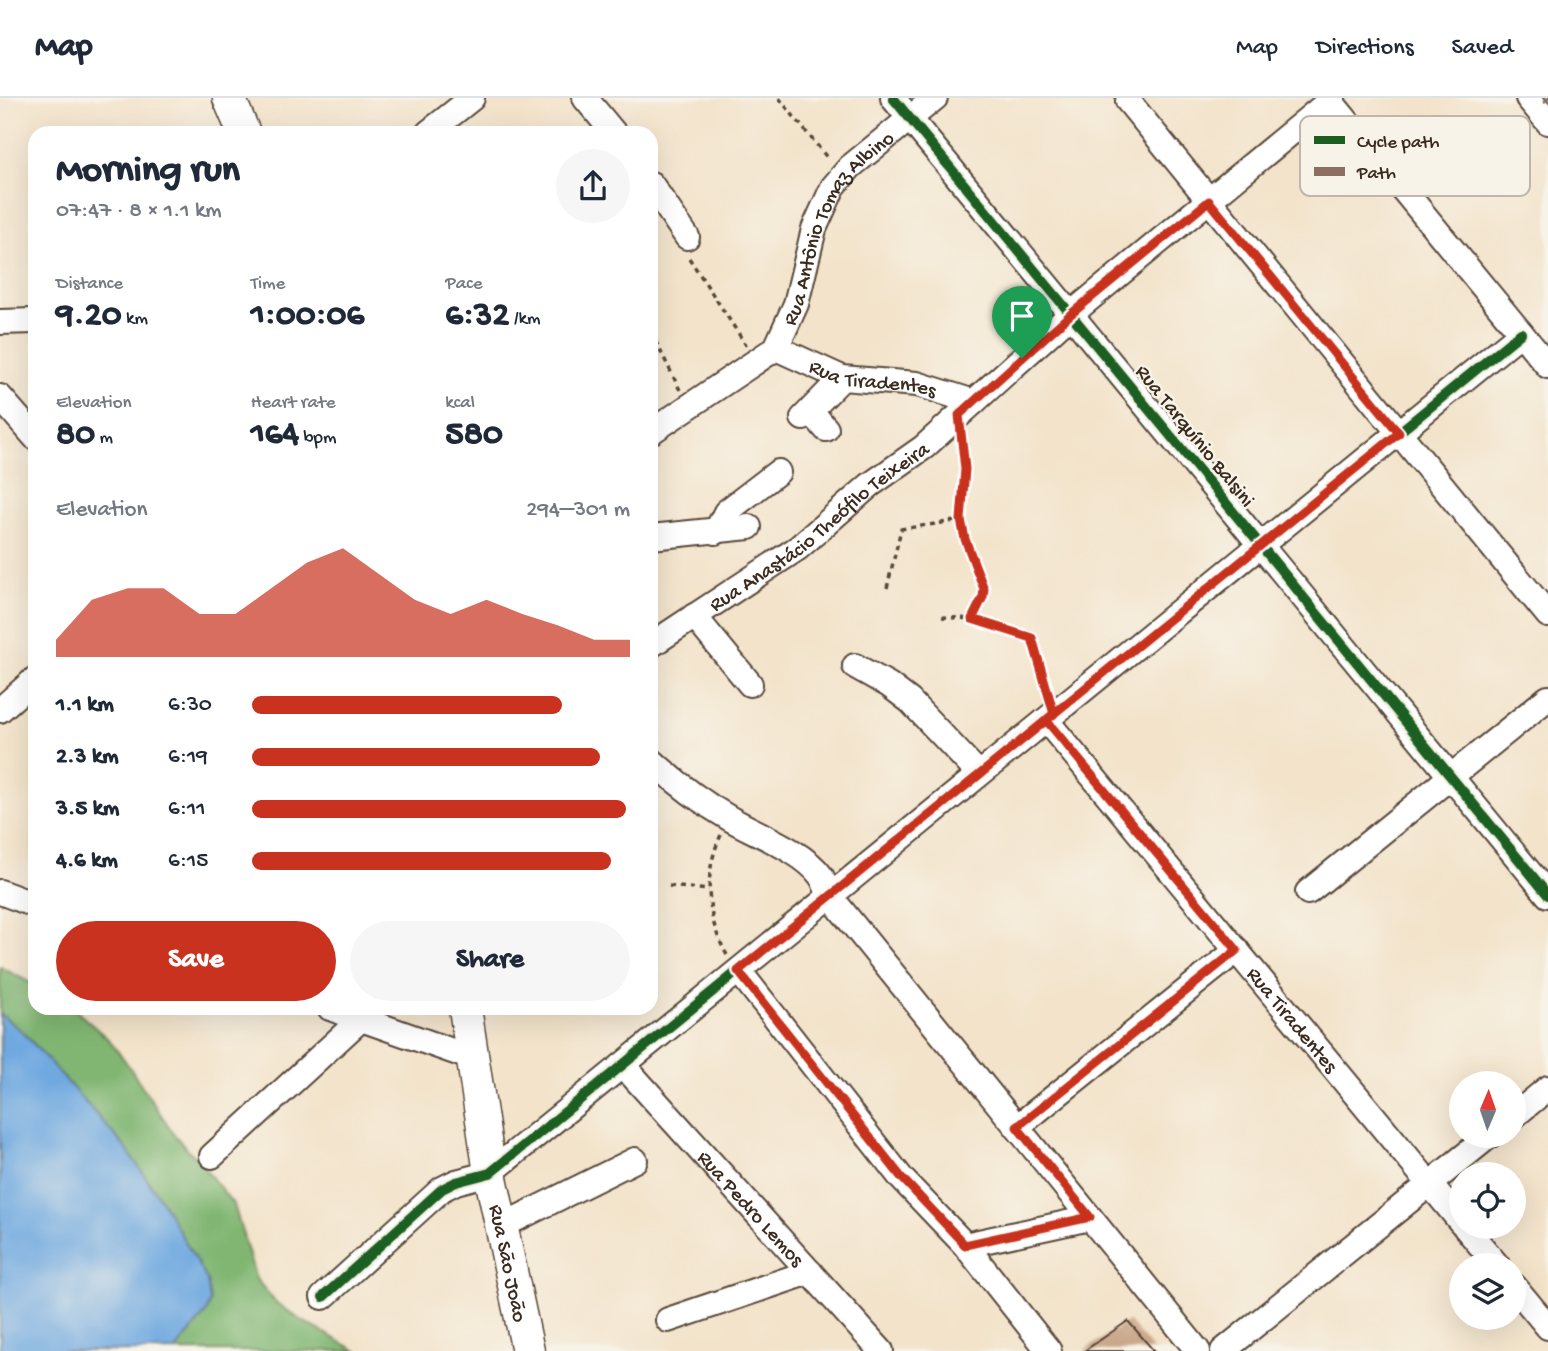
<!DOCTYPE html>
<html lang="en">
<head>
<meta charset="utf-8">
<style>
	body { margin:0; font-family:"Gochi Hand",sans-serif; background:#f6f6f7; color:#1f2937; height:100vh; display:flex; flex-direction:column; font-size:26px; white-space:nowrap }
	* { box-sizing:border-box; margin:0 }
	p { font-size:23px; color:#747a83 }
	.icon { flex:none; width:38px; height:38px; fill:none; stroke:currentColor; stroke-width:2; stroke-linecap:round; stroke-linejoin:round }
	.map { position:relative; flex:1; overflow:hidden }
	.panel { position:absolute; left:28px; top:28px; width:630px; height:889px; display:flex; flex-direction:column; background:#fff; border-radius:21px; box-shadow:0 7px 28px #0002 }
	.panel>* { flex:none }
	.needle { width:46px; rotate:2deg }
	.tools { position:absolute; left:1449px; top:973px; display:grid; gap:14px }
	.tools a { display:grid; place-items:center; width:77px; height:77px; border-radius:50%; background:#fff; box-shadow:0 7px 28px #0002; font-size:35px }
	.pin { position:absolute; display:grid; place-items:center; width:60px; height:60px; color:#fff; margin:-72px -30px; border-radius:50% 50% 50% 0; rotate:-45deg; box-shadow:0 0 7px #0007 }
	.pin .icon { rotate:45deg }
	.round { display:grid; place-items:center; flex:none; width:74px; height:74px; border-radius:37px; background:#f6f6f7 }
	.head { display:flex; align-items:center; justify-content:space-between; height:119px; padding:0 28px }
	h1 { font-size:38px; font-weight:800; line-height:52px }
	.stats { display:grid; grid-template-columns:repeat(3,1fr); gap:10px; height:119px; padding:7px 28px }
	.stats div { display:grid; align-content:center }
	.stats b { font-size:35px; font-weight:800 }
	.stats small { font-size:19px; font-weight:400 }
	.stats p { font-size:19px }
	.chart { height:196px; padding:14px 28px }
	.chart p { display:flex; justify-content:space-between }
	.chart svg { width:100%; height:126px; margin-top:7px; fill:#c8321e; opacity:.7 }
	.cta { display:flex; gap:14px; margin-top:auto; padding:14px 28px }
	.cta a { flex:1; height:80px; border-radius:42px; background:#c8321e; color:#fff; font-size:28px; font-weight:800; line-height:80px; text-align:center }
	.cta a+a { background:#f6f6f7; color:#1f2937 }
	ul { padding:0 28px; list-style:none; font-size:23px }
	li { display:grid; grid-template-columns:112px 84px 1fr; align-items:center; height:52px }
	li i { height:18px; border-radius:9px; background:#c8321e }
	header { display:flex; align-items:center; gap:42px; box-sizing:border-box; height:98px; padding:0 35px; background:#fff; border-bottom:2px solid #e0e1e3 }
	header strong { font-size:33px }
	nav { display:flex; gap:38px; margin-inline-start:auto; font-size:24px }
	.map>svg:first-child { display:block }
	.forest { fill:#80b672; stroke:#5e7048; stroke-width:2 }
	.water { fill:#70a9e0; stroke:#566a7f; stroke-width:2 }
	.building { fill:#c8a486 }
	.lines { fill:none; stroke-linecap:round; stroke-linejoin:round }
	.minor-casing { stroke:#574638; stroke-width:28 }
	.major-casing { stroke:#574638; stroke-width:35 }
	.path { stroke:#574638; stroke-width:3.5; stroke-dasharray:5 5; stroke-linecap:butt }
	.minor { stroke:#fff; stroke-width:24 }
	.major { stroke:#fff; stroke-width:32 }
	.quiet { stroke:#8d6e63; stroke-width:9; stroke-dasharray:18 9; stroke-linecap:butt }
	.cycleway-casing { stroke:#f7f3e8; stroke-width:15 }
	.cycleway { stroke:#1b5e20; stroke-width:10 }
	.route-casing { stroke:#fff; stroke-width:14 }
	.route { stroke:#c8321e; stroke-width:9 }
	.labels { text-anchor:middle; stroke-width:5; stroke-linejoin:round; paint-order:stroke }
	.street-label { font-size:21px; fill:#3b2a1e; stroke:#f7f3e8 }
	.key { fill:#f7f3e8; stroke:#bfb7ab; stroke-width:2 }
	.key-label { font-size:19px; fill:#3b2a1e }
</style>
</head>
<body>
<header>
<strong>Map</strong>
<nav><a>Map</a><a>Directions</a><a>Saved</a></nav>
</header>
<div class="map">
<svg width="1548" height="1253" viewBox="0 0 1548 1253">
	<rect width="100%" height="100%" fill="#f7f3e8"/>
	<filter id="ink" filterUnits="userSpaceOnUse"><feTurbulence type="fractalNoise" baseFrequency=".0143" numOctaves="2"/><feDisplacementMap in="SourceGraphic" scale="14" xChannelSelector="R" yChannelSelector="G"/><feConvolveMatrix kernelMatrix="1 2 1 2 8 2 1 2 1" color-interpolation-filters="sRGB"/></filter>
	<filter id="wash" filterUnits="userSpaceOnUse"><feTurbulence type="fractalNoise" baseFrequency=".00686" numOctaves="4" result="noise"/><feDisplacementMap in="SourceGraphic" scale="28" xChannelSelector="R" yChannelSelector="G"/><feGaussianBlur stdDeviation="1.57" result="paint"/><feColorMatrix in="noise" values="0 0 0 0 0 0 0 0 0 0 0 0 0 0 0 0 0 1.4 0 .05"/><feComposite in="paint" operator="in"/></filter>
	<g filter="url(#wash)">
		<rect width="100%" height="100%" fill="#f3e3ca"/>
		<!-- forest -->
		<path class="forest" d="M 0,869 L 35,887 L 35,910 L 73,910 L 108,941 L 126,964 L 176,1039 L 197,1061 L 234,1107 L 256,1181 L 276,1205 L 301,1222 L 357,1253 L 175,1253 L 206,1215 L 210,1204 L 163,1105 L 125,1049 L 23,934 L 0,916 Z"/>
		<!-- water -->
		<path class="water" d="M 0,916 L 23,934 L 125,1049 L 163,1105 L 207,1182 L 210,1204 L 206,1215 L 175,1253 L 0,1253 Z"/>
		<g id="blocks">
			<!-- building -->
			<path class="building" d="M 1128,1223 L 1154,1253 L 1084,1253 Z"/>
		</g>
	</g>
	<g filter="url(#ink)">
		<use href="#blocks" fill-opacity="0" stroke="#574638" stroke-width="2"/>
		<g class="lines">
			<defs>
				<g id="minor">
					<path d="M 585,0 L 614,35"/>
					<path d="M 893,0 L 1548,797"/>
					<path d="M 1328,0 L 1548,268"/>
					<path d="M 1528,0 L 1548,24"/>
					<path d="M 1128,3 L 1548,517"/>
					<path d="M 428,35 L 472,0"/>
					<path d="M 651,86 L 687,139"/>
					<path d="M 0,224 L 35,223"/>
					<path id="s1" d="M 776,250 L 842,280 L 917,286 L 974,304"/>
					<path d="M 0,299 L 35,339"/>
					<path d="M 811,313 L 826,331"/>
					<path d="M 803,320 L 842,280"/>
					<path id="s2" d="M 651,334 L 776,250 L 796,206 L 814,131 L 833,89 L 850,69 L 935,0"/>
					<path d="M 716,434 L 726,414 L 778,374"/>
					<path d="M 651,439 L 749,429"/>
					<path d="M 694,518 L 750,586"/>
					<path id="s3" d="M 651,547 L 798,450 L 870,387 L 924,349 L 1071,216 L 1333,0"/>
					<path d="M 855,568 L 889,587 L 910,603 L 979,676"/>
					<path d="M 0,612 L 35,581"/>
					<path id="s4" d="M 1046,622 L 1461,1124"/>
					<path d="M 651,662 C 675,684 701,704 729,720 C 756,736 803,753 821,778 C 825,784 827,792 830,798 L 1198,1253"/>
					<path d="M 0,794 L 35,807"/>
					<path d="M 1308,794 L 1548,600"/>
					<path d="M 739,873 L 902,1081 L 965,1147 L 1049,1253"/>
					<path d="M 330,910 L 472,960"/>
					<path id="s5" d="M 623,967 L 881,1253"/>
					<path d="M 1514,1018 L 1548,990"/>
					<path d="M 1017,1029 L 1237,852"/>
					<path d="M 212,1058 L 361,921"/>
					<path d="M 500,1129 L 635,1062"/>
					<path d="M 1465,1129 L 1497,1167"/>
					<path d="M 965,1147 L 1090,1120"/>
					<path d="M 1514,1188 L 1548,1229"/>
					<path d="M 323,1199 L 442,1091 L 456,1084 L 490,1075 L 1521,235"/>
					<path d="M 668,1222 L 810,1174"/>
					<path d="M 1223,1253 L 1489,1038"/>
				</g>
				<g id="major">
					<path d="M 229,0 L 244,35"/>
					<path id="s6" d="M 465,910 L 490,1075 L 528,1253"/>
				</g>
			</defs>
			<!-- minor casing -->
			<use href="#minor" class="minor-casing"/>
			<!-- major casing -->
			<use href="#major" class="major-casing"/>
			<!-- path -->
			<g class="path">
				<path d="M 779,0 L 829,62"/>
				<path d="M 689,160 L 746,247"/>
				<path d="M 651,234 L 680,292"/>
				<path d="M 962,340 C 967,368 960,395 961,423 C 962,447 979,467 984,491 L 983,499 L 972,521 L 1032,540 L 1048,594"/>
				<path d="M 887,490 L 901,431 L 961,422"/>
				<path d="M 942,519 L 972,521"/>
				<path d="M 721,737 C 703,775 706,821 727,857"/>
				<path d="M 669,788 L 709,792"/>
			</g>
			<!-- minor -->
			<use href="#minor" class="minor"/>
			<!-- major -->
			<use href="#major" class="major"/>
			<!-- quiet -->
			<path class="quiet" d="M 1546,0 L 1548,2"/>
			<defs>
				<g id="cycleway">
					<path d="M 893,0 L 1548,797"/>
					<path d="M 323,1199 L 442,1091 L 456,1084 L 490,1075 L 1521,235"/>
				</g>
			</defs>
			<!-- cycleway casing -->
			<use href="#cycleway" class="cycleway-casing"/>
			<!-- cycleway -->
			<use href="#cycleway" class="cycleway"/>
		</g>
	</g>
	<g class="lines" filter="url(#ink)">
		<defs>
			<path id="route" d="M 1022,260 L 959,317 L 965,371 L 961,422 L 965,441 L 984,491 L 983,499 L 972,521 L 1032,540 L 1054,616 L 738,873 L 902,1080 L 965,1147 L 1090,1119 L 1017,1029 L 1237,852 L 1046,622 L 1399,335 L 1209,103 L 1071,216 L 1022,260"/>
		</defs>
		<!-- route casing -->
		<use href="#route" class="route-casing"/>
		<!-- route -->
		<use href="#route" class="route"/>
	</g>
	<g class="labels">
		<!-- street labels -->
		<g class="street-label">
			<text dy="7" stroke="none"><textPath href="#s2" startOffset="289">Rua Antônio Tomaz Albino</textPath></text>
			<text dy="7" stroke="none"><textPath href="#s1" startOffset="103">Rua Tiradentes</textPath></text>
			<text transform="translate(1196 337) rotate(51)" y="7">Rua Tarquínio Balsini</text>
			<text dy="7" stroke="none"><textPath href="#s3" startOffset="206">Rua Anastácio Theófilo Teixeira</textPath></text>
			<text dy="7" stroke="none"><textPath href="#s4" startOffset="388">Rua Tiradentes</textPath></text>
			<text dy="7" stroke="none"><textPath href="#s5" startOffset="192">Rua Pedro Lemos</textPath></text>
			<text dy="7" stroke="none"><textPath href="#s6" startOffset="259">Rua São João</textPath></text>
		</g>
	</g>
	<!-- legend -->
	<rect x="1300" y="18" width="230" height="80" rx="10" class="key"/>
	<rect x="1314" y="38" width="31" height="8" fill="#1b5e20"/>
	<rect x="1314" y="69" width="31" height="9" fill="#8d6e63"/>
	<g class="key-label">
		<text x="1357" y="49">Cycle path</text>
		<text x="1357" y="80">Path</text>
	</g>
</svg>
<div class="tools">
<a><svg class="needle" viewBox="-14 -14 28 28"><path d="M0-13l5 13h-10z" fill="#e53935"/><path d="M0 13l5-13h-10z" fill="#747a83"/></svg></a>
<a><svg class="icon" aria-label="locate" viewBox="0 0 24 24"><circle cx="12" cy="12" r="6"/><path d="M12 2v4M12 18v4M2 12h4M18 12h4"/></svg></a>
<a><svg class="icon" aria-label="layers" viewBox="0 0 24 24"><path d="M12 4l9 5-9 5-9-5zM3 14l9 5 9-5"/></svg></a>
</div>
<div class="pin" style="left:1022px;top:260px;background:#1e9e55"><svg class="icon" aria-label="arrive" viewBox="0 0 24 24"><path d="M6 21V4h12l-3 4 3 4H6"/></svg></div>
<section class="panel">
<div class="head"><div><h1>Morning run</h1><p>07:47 · 8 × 1.1 km</p></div><a class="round"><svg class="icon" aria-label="share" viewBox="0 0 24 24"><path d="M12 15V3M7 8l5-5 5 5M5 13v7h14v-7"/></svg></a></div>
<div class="stats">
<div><p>Distance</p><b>9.20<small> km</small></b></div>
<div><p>Time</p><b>1:00:06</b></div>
<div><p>Pace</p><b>6:32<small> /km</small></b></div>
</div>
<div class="stats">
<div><p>Elevation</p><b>80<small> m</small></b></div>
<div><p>Heart rate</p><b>164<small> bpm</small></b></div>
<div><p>kcal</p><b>580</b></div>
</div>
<div class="chart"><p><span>Elevation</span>294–301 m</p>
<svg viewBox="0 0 160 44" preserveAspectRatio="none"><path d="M0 44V38L10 24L20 20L30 20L40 29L50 29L60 20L70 11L80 6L90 15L100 24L110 29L120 24L130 29L140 33L150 38L160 38V44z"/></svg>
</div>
<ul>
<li><b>1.1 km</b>6:30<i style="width:82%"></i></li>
<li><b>2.3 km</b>6:19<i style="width:92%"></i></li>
<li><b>3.5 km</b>6:11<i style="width:99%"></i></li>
<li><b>4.6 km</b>6:15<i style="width:95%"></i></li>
</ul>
<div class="cta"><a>Save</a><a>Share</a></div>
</section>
</div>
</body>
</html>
